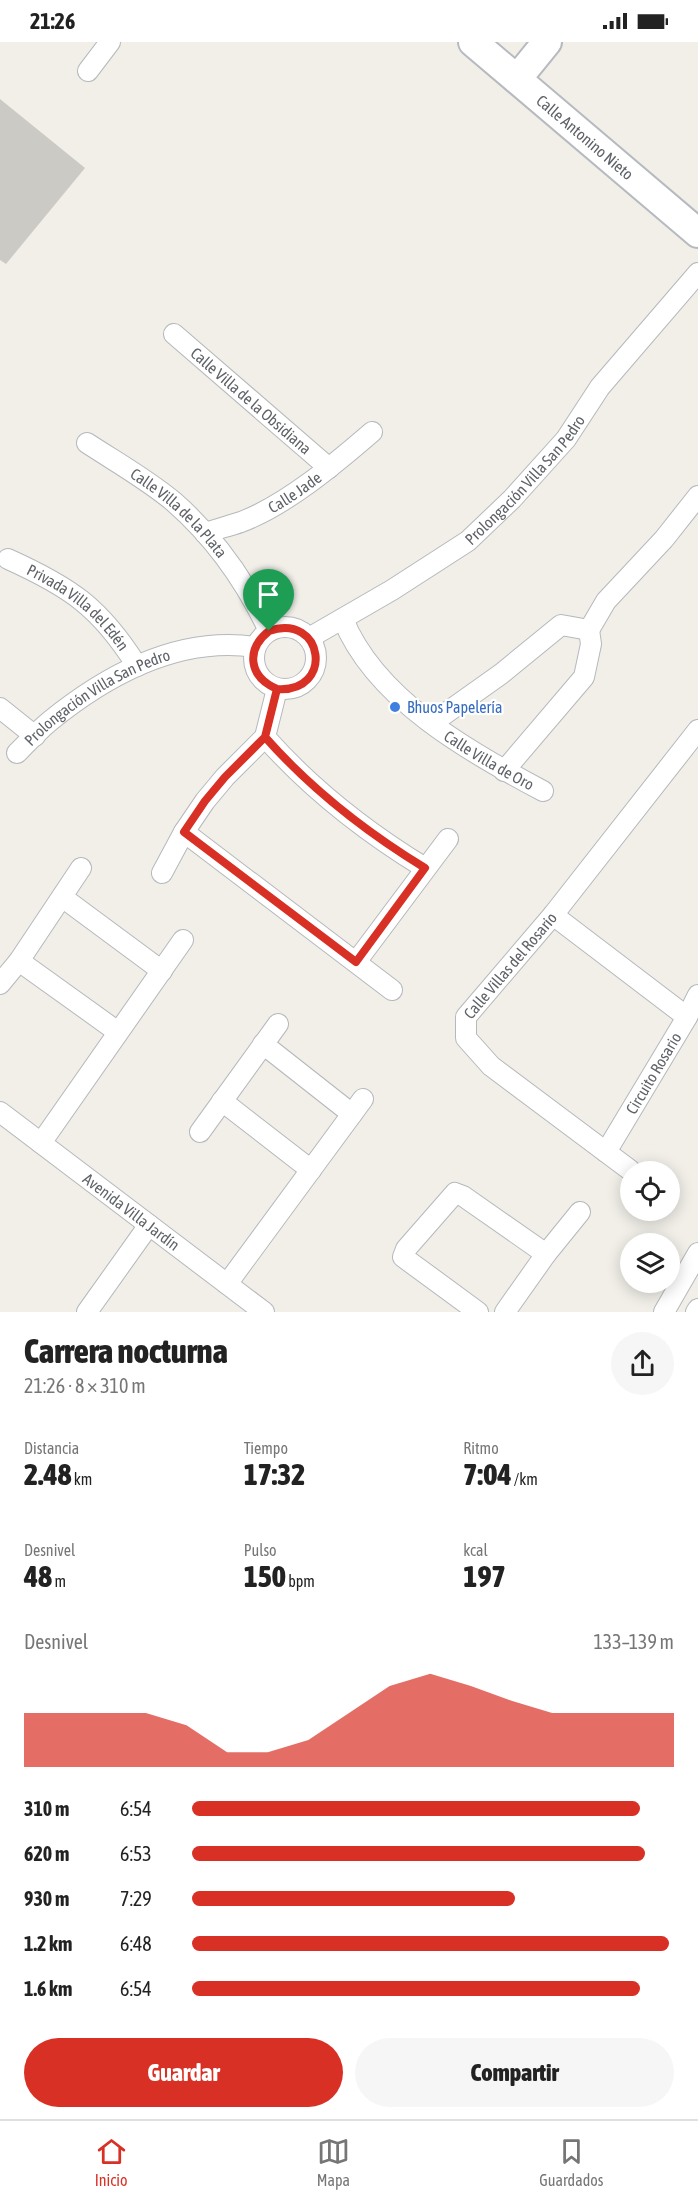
<!DOCTYPE html>
<html lang="es">
<head>
<meta charset="utf-8">
<style>
	body { margin:0; font-family:"Asap Condensed",sans-serif; background:#f6f6f6; color:#222; height:100vh; display:flex; flex-direction:column; font-size:22px; white-space:nowrap }
	* { box-sizing:border-box; margin:0 }
	p { font-size:20px; color:#767676 }
	.icon { flex:none; width:33px; height:33px; fill:none; stroke:currentColor; stroke-width:2; stroke-linecap:round; stroke-linejoin:round }
	.map { position:relative; height:1270px; overflow:hidden }
	.drawer { display:flex; flex-direction:column; background:#fff; flex:1 }
	.drawer>* { flex:none }
	.buttons { position:absolute; left:620px; top:1119px; display:grid; gap:12px }
	.buttons a { display:grid; place-items:center; width:60px; height:60px; border-radius:50%; background:#fff; box-shadow:0 3px 15px #0003; font-size:30px }
	.pin { position:absolute; display:grid; place-items:center; width:51px; height:51px; color:#fff; margin:-62px -26px; border-radius:50% 50% 50% 0; rotate:-45deg; box-shadow:0 0 6px #0007 }
	.pin .icon { rotate:45deg }
	.round { display:grid; place-items:center; flex:none; width:63px; height:63px; border-radius:32px; background:#f6f6f6 }
	.summary { display:flex; align-items:center; justify-content:space-between; height:102px; padding:0 24px }
	h1 { font-size:33px; font-weight:800; line-height:45px }
	.stats { display:grid; grid-template-columns:repeat(3,1fr); gap:9px; height:102px; padding:6px 24px }
	.stats div { display:grid; align-content:center }
	.stats b { font-size:30px; font-weight:800 }
	.stats small { font-size:16px; font-weight:400 }
	.stats p { font-size:16px }
	.chart { height:168px; padding:12px 24px }
	.chart p { display:flex; justify-content:space-between }
	.chart svg { width:100%; height:108px; margin-top:6px; fill:#d93025; opacity:.7 }
	.cta { display:flex; gap:12px; margin-top:auto; padding:12px 24px }
	.cta a { flex:1; height:69px; border-radius:36px; background:#d93025; color:#fff; font-size:24px; font-weight:800; line-height:69px; text-align:center }
	.cta a+a { background:#f6f6f6; color:#222 }
	ul { padding:0 24px; list-style:none; font-size:20px }
	li { display:grid; grid-template-columns:96px 72px 1fr; align-items:center; height:45px }
	li i { height:15px; border-radius:8px; background:#d93025 }
	.status { display:flex; justify-content:space-between; align-items:center; height:42px; padding:0 30px; background:#fff; direction:ltr }
	.status svg { height:16px; fill:currentColor }
	.menu { display:flex; justify-content:space-around; align-items:center; height:84px; border-top:2px solid #e0e0e0; background:#fff; font-size:16px; color:#767676 }
	.menu a { display:grid; justify-items:center; gap:3px }
	.menu .active { color:#d93025 }
	.map>svg:first-child { display:block }
	.building { fill:#cccac5 }
	.lines { fill:none; stroke-linecap:round; stroke-linejoin:round }
	.street-casing { stroke:#b5b8bc; stroke-width:22 }
	.secondary-casing { stroke:#b6babf; stroke-width:32 }
	.street { stroke:#fff; stroke-width:20 }
	.secondary { stroke:#fff; stroke-width:28 }
	.route-casing { stroke:#fff; stroke-width:12 }
	.route { stroke:#d93025; stroke-width:8 }
	.shop-dot { fill:#3f7fe0; stroke:#fff; stroke-width:2 }
	.labels { text-anchor:middle; stroke-width:4.5; stroke-linejoin:round; paint-order:stroke }
	.street-label { font-size:16px; fill:#5f6368; stroke:#fff }
	.shop-label { font-size:16px; fill:#366cbe; stroke:#fff; text-anchor:start }
</style>
</head>
<body>
<div class="status"><b>21:26</b><svg viewBox="0 0 49 12"><path d="M0 12V9h3v3zM5 12V6h3v6zM10 12V3h3v9zM15 12V0h3v12zM26 1h20v11H26zM47 4h2v5h-2z"/></svg></div>
<div class="map">
<svg width="698" height="1270" viewBox="0 0 698 1270">
	<rect width="100%" height="100%" fill="#f1efe8"/>
	<!-- building -->
	<path class="building" d="M 0,57 L 85,126 L 6,222 L 0,218 Z"/>
	<g class="lines">
		<defs>
			<g id="street">
				<path d="M 88,29 L 110,0"/>
				<path id="s1" d="M 174,292 L 329,426"/>
				<path id="s2" d="M 87,401 C 116,420 148,438 174,460 C 215,496 246,540 269,589"/>
				<path id="s3" d="M 205,491 C 217,487 229,484 241,480 C 286,463 335,422 372,390"/>
				<path id="s4" d="M 8,517 C 70,545 100,565 137,624"/>
				<path id="s5" d="M 343,577 C 375,657 469,710 543,749"/>
				<circle cx="285" cy="616" r="31"/>
				<path id="s6" d="M 309,596 L 392,548 L 468,499 L 512,457 L 566,397 L 600,345 L 698,231"/>
				<path d="M 0,666 L 35,694"/>
				<path d="M 432,681 L 501,632 L 561,583 L 589,588 L 606,559 L 664,497 L 698,454"/>
				<path d="M 265,695 C 311,747 366,790 425,826"/>
				<path id="s7" d="M 17,711 C 28,700 39,688 50,679 C 108,632 180,594 255,605"/>
				<path d="M 504,729 L 584,635 L 591,602 L 589,588"/>
				<path d="M 184,790 L 392,948"/>
				<path d="M 162,831 L 184,790 L 205,759 L 225,735 L 265,695 L 277,647"/>
				<path d="M 62,855 L 162,929"/>
				<path d="M 553,873 L 687,975"/>
				<path d="M 19,919 L 118,990"/>
				<path d="M 356,920 L 448,797"/>
				<path d="M 0,942 L 19,919 L 81,826"/>
				<path d="M 263,1002 L 352,1072"/>
				<path d="M 222,1059 L 311,1128"/>
				<path id="s8" d="M 0,1070 L 264,1270"/>
				<path d="M 200,1090 L 278,982"/>
				<path d="M 41,1101 L 183,898"/>
				<path id="s9" d="M 606,1110 L 687,975 L 698,953"/>
				<path id="s10" d="M 630,1128 L 491,1024 L 466,996 L 466,975 L 553,873 L 698,688"/>
				<path d="M 227,1242 L 363,1057"/>
				<path d="M 87,1270 L 149,1183"/>
				<path d="M 478,1270 L 403,1215 L 406,1207 L 455,1151 L 463,1154 L 546,1212"/>
				<path d="M 505,1270 L 546,1212 L 580,1170"/>
				<path d="M 664,1270 L 698,1211"/>
				<path d="M 696,1270 L 698,1267"/>
			</g>
			<g id="secondary">
				<path id="s11" d="M 473,0 L 698,191"/>
				<path d="M 517,37 L 547,0"/>
			</g>
		</defs>
		<!-- street casing -->
		<use href="#street" class="street-casing"/>
		<!-- secondary casing -->
		<use href="#secondary" class="secondary-casing"/>
		<!-- street -->
		<use href="#street" class="street"/>
		<!-- secondary -->
		<use href="#secondary" class="secondary"/>
	</g>
	<g class="lines">
		<defs>
			<path id="route" d="M 269,589 C 245,608 249,635 277,647 L 265,695 L 225,735 L 205,759 L 184,790 L 356,920 L 425,826 C 366,790 311,747 265,695 L 277,647 C 335,651 324,570 269,589"/>
		</defs>
		<!-- route casing -->
		<use href="#route" class="route-casing"/>
		<!-- route -->
		<use href="#route" class="route"/>
	</g>
	<!-- markers -->
	<circle class="shop-dot" cx="395" cy="665" r="6"/>
	<g class="labels">
		<!-- street labels -->
		<g class="street-label">
			<text dy="6" stroke="none"><textPath href="#s11" startOffset="147">Calle Antonino Nieto</textPath></text>
			<text dy="6" stroke="none"><textPath href="#s1" startOffset="102">Calle Villa de la Obsidiana</textPath></text>
			<text dy="6" stroke="none"><textPath href="#s6" startOffset="270">Prolongación Villa San Pedro</textPath></text>
			<text dy="6" stroke="none"><textPath href="#s3" startOffset="99">Calle Jade</textPath></text>
			<text dy="6" stroke="none"><textPath href="#s2" startOffset="116">Calle Villa de la Plata</textPath></text>
			<text dy="6" stroke="none"><textPath href="#s4" startOffset="86">Privada Villa del Edén</textPath></text>
			<text dy="6" stroke="none"><textPath href="#s7" startOffset="99">Prolongación Villa San Pedro</textPath></text>
			<text dy="6" stroke="none"><textPath href="#s5" startOffset="207">Calle Villa de Oro</textPath></text>
			<text dy="6" stroke="none"><textPath href="#s10" startOffset="300">Calle Villas del Rosario</textPath></text>
			<text dy="6" stroke="none"><textPath href="#s9" startOffset="92">Circuito Rosario</textPath></text>
			<text dy="6" stroke="none"><textPath href="#s8" startOffset="165">Avenida Villa Jardín</textPath></text>
		</g>
		<!-- shop labels -->
		<g class="shop-label">
			<text x="407" y="671">Bhuos Papelería</text>
		</g>
	</g>
</svg>
<div class="buttons">
<a><svg class="icon" aria-label="locate" viewBox="0 0 24 24"><circle cx="12" cy="12" r="6"/><path d="M12 2v4M12 18v4M2 12h4M18 12h4"/></svg></a>
<a><svg class="icon" aria-label="layers" viewBox="0 0 24 24"><path d="M12 4l9 5-9 5-9-5zM3 14l9 5 9-5"/></svg></a>
</div>
<div class="pin" style="left:269px;top:589px;background:#1e9e55"><svg class="icon" aria-label="arrive" viewBox="0 0 24 24"><path d="M6 21V4h12l-3 4 3 4H6"/></svg></div>
</div>
<section class="drawer">
<div class="summary"><div><h1>Carrera nocturna</h1><p>21:26 · 8 × 310 m</p></div><a class="round"><svg class="icon" aria-label="share" viewBox="0 0 24 24"><path d="M12 15V3M7 8l5-5 5 5M5 13v7h14v-7"/></svg></a></div>
<div class="stats">
<div><p>Distancia</p><b>2.48<small> km</small></b></div>
<div><p>Tiempo</p><b>17:32</b></div>
<div><p>Ritmo</p><b>7:04<small> /km</small></b></div>
</div>
<div class="stats">
<div><p>Desnivel</p><b>48<small> m</small></b></div>
<div><p>Pulso</p><b>150<small> bpm</small></b></div>
<div><p>kcal</p><b>197</b></div>
</div>
<div class="chart"><p><span>Desnivel</span>133–139 m</p>
<svg viewBox="0 0 160 44" preserveAspectRatio="none"><path d="M0 44V22L10 22L20 22L30 22L40 27L50 38L60 38L70 33L80 22L90 11L100 6L110 11L120 17L130 22L140 22L150 22L160 22V44z"/></svg>
</div>
<ul>
<li><b>310 m</b>6:54<i style="width:93%"></i></li>
<li><b>620 m</b>6:53<i style="width:94%"></i></li>
<li><b>930 m</b>7:29<i style="width:67%"></i></li>
<li><b>1.2 km</b>6:48<i style="width:99%"></i></li>
<li><b>1.6 km</b>6:54<i style="width:93%"></i></li>
</ul>
<div class="cta"><a>Guardar</a><a>Compartir</a></div>
</section>
<nav class="menu">
<a class="active"><svg class="icon" aria-label="home" viewBox="0 0 24 24"><path d="M3 11l9-7 9 7M6 9v11h12V9"/></svg>Inicio</a>
<a><svg class="icon" aria-label="map" viewBox="0 0 24 24"><path d="M3 6l6-2 6 2 6-2v14l-6 2-6-2-6 2zM9 4v14M15 6v14"/></svg>Mapa</a>
<a><svg class="icon" aria-label="saved" viewBox="0 0 24 24"><path d="M7 4h10v16l-5-4-5 4z"/></svg>Guardados</a>
</nav>
</body>
</html>
